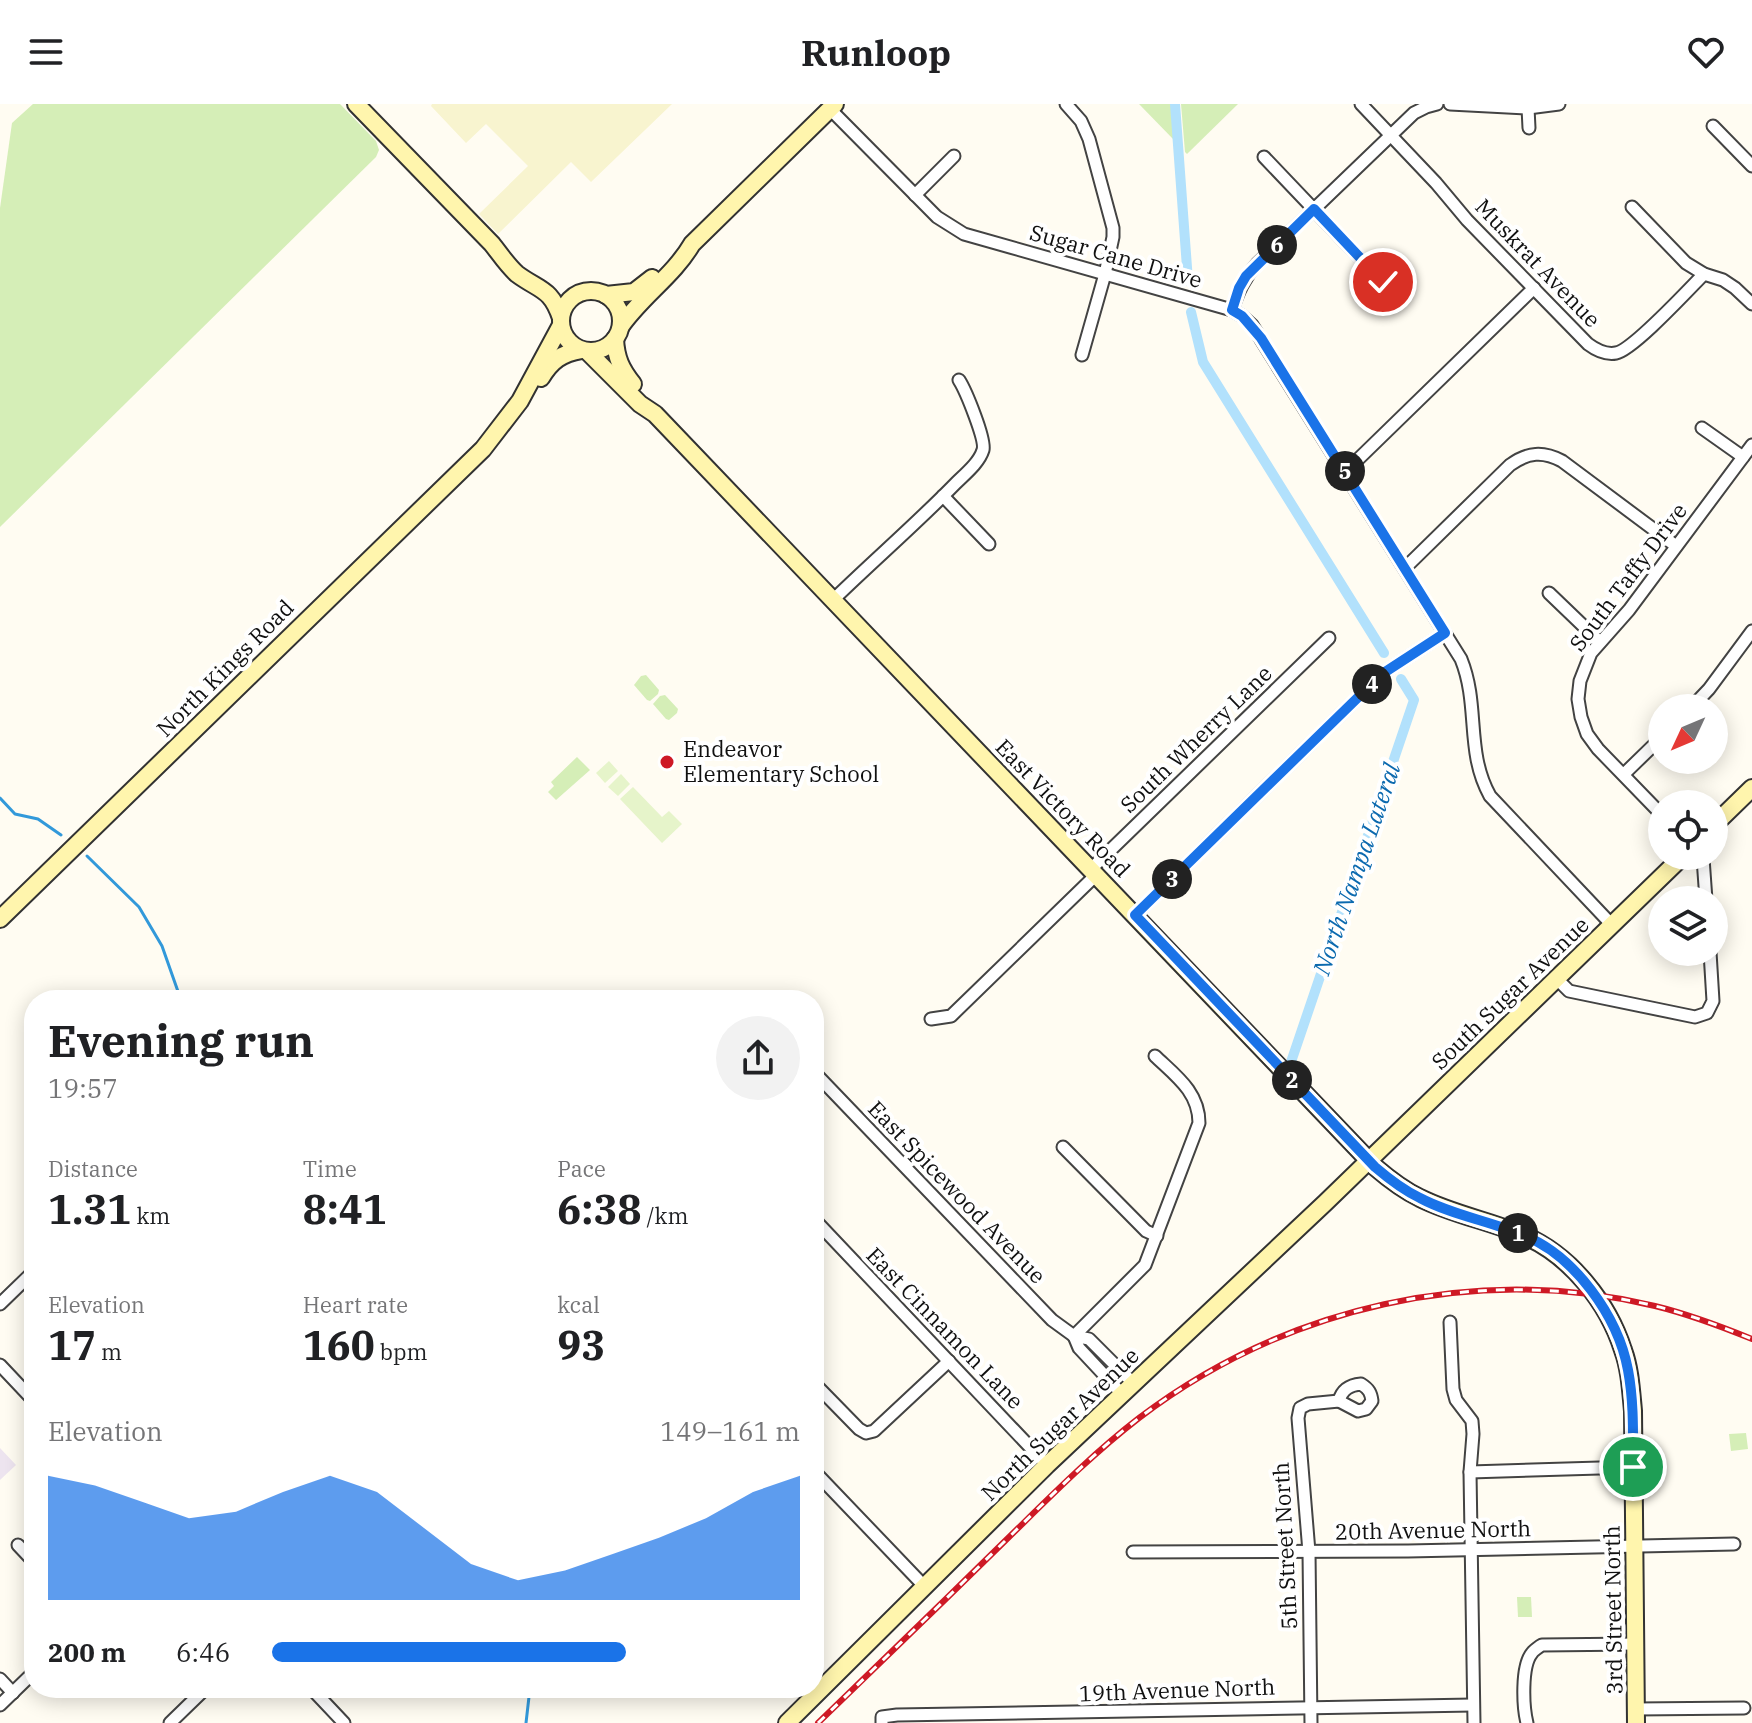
<!DOCTYPE html>
<html lang="en">
<head>
<meta charset="utf-8">
<style>
	body { margin:0; font-family:"IBM Plex Serif",serif; background:#f2f2f2; color:#202124; height:100vh; display:flex; flex-direction:column; font-size:30px; white-space:nowrap }
	* { box-sizing:border-box; margin:0 }
	p { font-size:26px; color:#757577 }
	.icon { flex:none; width:44px; height:44px; fill:none; stroke:currentColor; stroke-width:2; stroke-linecap:round; stroke-linejoin:round }
	.map { position:relative; flex:1; overflow:hidden }
	.panel { position:absolute; left:24px; top:886px; width:800px; height:708px; display:flex; flex-direction:column; background:#fff; border-radius:32px; box-shadow:0 4px 20px #0003 }
	.panel>* { flex:none }
	.needle { width:52px; rotate:226deg }
	.controls { position:absolute; left:1648px; top:590px; display:grid; gap:16px }
	.controls a { display:grid; place-items:center; width:80px; height:80px; border-radius:50%; background:#fff; box-shadow:0 4px 20px #0003; font-size:40px }
	.pin { position:absolute; display:grid; place-items:center; width:68px; height:68px; color:#fff; margin:-34px; border:4px solid #fff; border-radius:50%; box-shadow:0 2px 8px #0007 }
	.km { position:absolute; width:40px; height:40px; margin:-20px; border-radius:50%; background:#222; color:#fff; font-size:22px; line-height:40px; text-align:center }
	.round { display:grid; place-items:center; flex:none; width:84px; height:84px; border-radius:42px; background:#f2f2f2 }
	.overview { display:flex; align-items:center; justify-content:space-between; height:136px; padding:0 24px }
	h1 { font-size:44px; font-weight:700; line-height:60px }
	.metrics { display:grid; grid-template-columns:repeat(3,1fr); gap:12px; height:136px; padding:8px 24px }
	.metrics div { display:grid; align-content:center }
	.metrics b { font-size:40px; font-weight:700 }
	.metrics small { font-size:22px; font-weight:400 }
	.metrics p { font-size:22px }
	.chart { height:224px; padding:16px 24px }
	.chart p { display:flex; justify-content:space-between }
	.chart svg { width:100%; height:144px; margin-top:8px; fill:#1a73e8; opacity:.7 }
	ul { padding:0 24px; list-style:none; font-size:26px }
	li { display:grid; grid-template-columns:128px 96px 1fr; align-items:center; height:60px }
	li i { height:20px; border-radius:10px; background:#1a73e8 }
	header { display:flex; justify-content:space-between; align-items:center; height:104px; padding:0 24px; background:#fff; font-size:36px; font-weight:700 }
	.map>svg:first-child { display:block }
	.industrial { fill:#ede4ef }
	.farmland { fill:#f8f4cf }
	.green { fill:#d5eeb7 }
	.pitch { fill:#e6f4ca }
	.lines { fill:none; stroke-linecap:round; stroke-linejoin:round }
	.stream { stroke:#3299da; stroke-width:3 }
	.canal { stroke:#b2e1fc; stroke-width:10 }
	.street-casing { stroke:#434343; stroke-width:15 }
	.secondary-casing { stroke:#323232; stroke-width:20 }
	.street { stroke:#fff; stroke-width:11 }
	.secondary { stroke:#fff5ad; stroke-width:16 }
	.rail-casing { stroke:#ce1925; stroke-width:6 }
	.rail { stroke:#fff; stroke-width:3; stroke-dasharray:9; stroke-linecap:butt }
	.route-casing { stroke:#fff; stroke-width:16 }
	.route { stroke:#1a73e8; stroke-width:10 }
	.poi-dot { fill:#ce1925; stroke:#fff; stroke-width:3 }
	.labels { text-anchor:middle; stroke-width:8; stroke-linejoin:round; paint-order:stroke }
	.street-label { font-size:22px; fill:#101010; stroke:#fff }
	.poi-label { font-size:22px; fill:#101010; stroke:#fff; text-anchor:start }
	.water-label { font-size:24px; font-style:italic; fill:#0c6aaf; stroke:#fff }
</style>
</head>
<body>
<header><svg class="icon" aria-label="menu" viewBox="0 0 24 24"><path d="M4 6h16M4 12h16M4 18h16"/></svg>Runloop<svg class="icon" aria-label="heart" viewBox="0 0 24 24"><path d="M12 20l-8-8c-3-5 5-10 8-4 3-6 11-1 8 4z"/></svg></header>
<div class="map">
<svg width="1752" height="1619" viewBox="0 0 1752 1619">
	<rect width="100%" height="100%" fill="#fffcf2"/>
	<!-- industrial -->
	<path class="industrial" d="M 0,1344 L 16,1361 L 0,1376 Z"/>
	<!-- farmland -->
	<path class="farmland" d="M 432,0 L 672,0 L 591,78 L 571,58 L 498,130 L 479,110 L 528,62 L 486,20 L 466,39 L 431,2 Z"/>
	<!-- green -->
	<g class="green">
		<path d="M 33,0 L 340,0 L 376,37 L 379,46 L 376,53 L 0,423 L 0,104 L 12,19 Z"/>
		<path d="M 1139,0 L 1171,0 L 1174,36 Z"/>
		<path d="M 1181,0 L 1238,0 L 1187,50 L 1185,48 Z"/>
		<path d="M 646,571 L 659,586 L 658,590 L 650,597 L 647,596 L 634,581 L 641,572 Z"/>
		<path d="M 665,591 L 678,605 L 677,609 L 669,616 L 666,615 L 653,600 L 660,592 Z"/>
		<path d="M 577,653 L 590,666 L 556,696 L 548,688 L 554,682 L 551,678 Z"/>
		<path d="M 1746,1329 L 1748,1345 L 1731,1347 L 1729,1330 Z"/>
		<path d="M 1517,1493 L 1531,1493 L 1532,1513 L 1518,1513 Z"/>
	</g>
	<!-- pitch -->
	<g class="pitch">
		<path d="M 609,657 L 618,667 L 605,679 L 596,669 Z"/>
		<path d="M 621,670 L 630,680 L 618,692 L 608,683 Z"/>
		<path d="M 633,683 L 662,713 L 669,707 L 682,720 L 662,739 L 620,695 Z"/>
	</g>
	<g class="lines">
		<!-- stream -->
		<g class="stream">
			<path d="M 0,694 L 15,710 L 38,715 L 61,731"/>
			<path d="M 87,752 L 139,803 L 162,842 L 181,896"/>
			<path d="M 526,1619 L 530,1584"/>
		</g>
		<!-- canal -->
		<g class="canal">
			<path d="M 1175,0 L 1188,177"/>
			<path d="M 1191,208 L 1203,258 L 1384,549"/>
			<path d="M 1291,958 L 1414,596 L 1401,575"/>
			<path d="M 1281,985 L 1284,977"/>
		</g>
		<defs>
			<g id="street">
				<path d="M 1066,0 L 1081,17 L 1089,35 L 1113,124 L 1113,133 L 1105,170 L 1082,251"/>
				<path d="M 1361,0 L 1436,79 L 1467,116 L 1588,240 C 1596,246 1605,251 1616,249 C 1633,246 1689,185 1704,170"/>
				<path d="M 1450,0 L 1528,4 L 1559,0"/>
				<path d="M 1528,4 L 1529,24"/>
				<path d="M 830,5 L 937,113 L 964,130 L 1232,206 L 1242,212 L 1252,221 L 1461,555 C 1480,602 1465,647 1490,692 L 1612,821"/>
				<path d="M 1713,22 L 1752,62"/>
				<path d="M 1264,53 L 1383,178"/>
				<path d="M 915,91 L 954,52"/>
				<path d="M 1632,103 L 1686,159 L 1704,170 L 1723,176 L 1735,184 L 1752,200"/>
				<path d="M 1232,206 C 1238,188 1244,174 1257,160 L 1414,9 L 1426,3 L 1437,0"/>
				<path d="M 1702,324 L 1743,353"/>
				<path d="M 1345,368 L 1534,184"/>
				<path d="M 943,392 L 989,440"/>
				<path d="M 1405,464 L 1510,361 C 1528,348 1543,347 1562,357 L 1676,442"/>
				<path d="M 1549,489 L 1600,538"/>
				<path d="M 833,496 C 873,457 916,420 955,380 C 965,370 979,359 983,346 C 986,336 966,287 959,276"/>
				<path d="M 1691,604 L 1709,585 L 1752,527"/>
				<path d="M 1624,670 L 1662,633"/>
				<path d="M 1662,711 L 1598,645 L 1587,630 L 1581,613 L 1578,595 L 1580,577 L 1591,549 L 1629,506 L 1752,341"/>
				<path d="M 1701,752 L 1703,754 L 1706,796"/>
				<path d="M 1091,765 L 1329,534"/>
				<path d="M 1135,811 L 1382,570 L 1445,529"/>
				<path d="M 1557,875 L 1569,887 L 1695,913 L 1707,909 L 1713,897 L 1710,848"/>
				<path d="M 931,915 L 951,912 L 1096,771"/>
				<path d="M 814,968 L 1052,1216 L 1074,1232 L 1089,1235 L 1133,1279"/>
				<path d="M 1063,1043 L 1146,1127 L 1157,1132"/>
				<path d="M 814,1115 L 1047,1361"/>
				<path d="M 0,1200 L 34,1167"/>
				<path d="M 1450,1218 L 1453,1285 L 1456,1296 L 1472,1317 L 1473,1330 L 1470,1368 L 1474,1619"/>
				<path d="M 1074,1232 L 1145,1161 L 1199,1019 C 1199,988 1176,972 1155,952"/>
				<path d="M 1074,1232 L 1079,1244 L 1122,1290"/>
				<path d="M 0,1261 L 34,1297"/>
				<path d="M 814,1279 L 859,1325 L 866,1329 L 874,1327 L 949,1257"/>
				<path d="M 1361,1280 C 1369,1285 1371,1289 1372,1297 L 1366,1305 L 1358,1307 L 1339,1297 C 1342,1285 1350,1281 1361,1280 Z"/>
				<path d="M 814,1367 L 925,1483"/>
				<path d="M 1470,1368 L 1633,1363"/>
				<path d="M 18,1441 L 34,1458"/>
				<path d="M 1133,1448 L 1408,1447 L 1734,1440"/>
				<path d="M 0,1575 L 13,1589"/>
				<path d="M 311,1584 L 344,1619"/>
				<path d="M 0,1601 L 34,1568"/>
				<path d="M 1636,1605 L 1744,1604"/>
				<path d="M 170,1619 L 206,1584"/>
				<path d="M 882,1619 L 882,1613 L 897,1611 L 1473,1601"/>
				<path d="M 1311,1619 L 1309,1448 L 1298,1314 L 1300,1304 L 1308,1300 L 1339,1297"/>
				<path d="M 1527,1619 C 1523,1603 1521,1562 1532,1549 C 1533,1547 1540,1542 1542,1541 L 1635,1540"/>
			</g>
			<g id="secondary">
				<path d="M 356,0 L 492,140 C 500,150 507,161 517,170 C 540,187 551,184 561,214"/>
				<circle cx="591" cy="217" r="30"/>
				<path d="M 606,191 L 634,188 L 652,174"/>
				<path d="M 621,222 C 642,192 674,171 692,140 L 835,0"/>
				<path d="M 615,235 C 616,254 621,265 633,280"/>
				<path d="M 587,247 L 640,300 L 655,310 L 1375,1063 C 1389,1075 1403,1086 1420,1094 C 1454,1111 1491,1117 1525,1132 C 1571,1152 1608,1199 1623,1246 C 1630,1265 1631,1286 1633,1307 L 1636,1619"/>
				<path d="M 541,274 C 551,257 562,249 581,246"/>
				<path d="M 1714,721 L 1752,684"/>
				<path d="M 0,815 L 483,345 L 520,297 L 561,221"/>
				<path d="M 787,1619 L 1047,1361 L 1325,1099 L 1683,752"/>
			</g>
		</defs>
		<!-- street casing -->
		<use href="#street" class="street-casing"/>
		<!-- secondary casing -->
		<use href="#secondary" class="secondary-casing"/>
		<!-- street -->
		<use href="#street" class="street"/>
		<!-- secondary -->
		<use href="#secondary" class="secondary"/>
		<defs>
			<path id="rail" d="M 818,1619 C 881,1558 943,1498 1005,1437 C 1048,1395 1091,1351 1139,1314 C 1285,1203 1475,1159 1655,1202 C 1688,1210 1720,1222 1752,1235"/>
		</defs>
		<!-- rail casing -->
		<use href="#rail" class="rail-casing"/>
		<!-- rail -->
		<use href="#rail" class="rail"/>
	</g>
	<g class="lines">
		<defs>
			<path id="route" d="M 1383,178 L 1314,105 L 1246,172 L 1239,184 L 1232,206 L 1242,212 L 1261,234 L 1445,529 L 1382,570 L 1135,811 L 1375,1063 C 1389,1075 1403,1086 1420,1094 C 1452,1111 1489,1117 1523,1131 C 1574,1151 1618,1212 1628,1266 C 1634,1298 1633,1330 1633,1363"/>
		</defs>
		<!-- route casing -->
		<use href="#route" class="route-casing"/>
		<!-- route -->
		<use href="#route" class="route"/>
	</g>
	<!-- markers -->
	<circle class="poi-dot" cx="667" cy="658" r="8"/>
	<g class="labels">
		<!-- street labels -->
		<g class="street-label">
			<text transform="translate(1116 152) rotate(16)" y="8">Sugar Cane Drive</text>
			<text transform="translate(1538 159) rotate(46)" y="8">Muskrat Avenue</text>
			<text transform="translate(1628 473) rotate(-53)" y="8">South Taffy Drive</text>
			<text transform="translate(225 564) rotate(-45)" y="8">North Kings Road</text>
			<text transform="translate(1196 635) rotate(-44)" y="8">South Wherry Lane</text>
			<text transform="translate(1063 704) rotate(46)" y="8">East Victory Road</text>
			<text transform="translate(1510 889) rotate(-44)" y="8">South Sugar Avenue</text>
			<text transform="translate(957 1088) rotate(46)" y="8">East Spicewood Avenue</text>
			<text transform="translate(945 1224) rotate(46)" y="8">East Cinnamon Lane</text>
			<text transform="translate(1060 1320) rotate(-44)" y="8">North Sugar Avenue</text>
			<text transform="translate(1433 1426) rotate(-1)" y="8">20th Avenue North</text>
			<text transform="translate(1285 1442) rotate(-93)" y="8">5th Street North</text>
			<text transform="translate(1613 1506) rotate(-91)" y="8">3rd Street North</text>
			<text transform="translate(1177 1586) rotate(-2)" y="8">19th Avenue North</text>
		</g>
		<!-- poi labels -->
		<g class="poi-label">
			<text x="683" y="653">Endeavor<tspan x="683" dy="25">Elementary School</tspan></text>
		</g>
		<!-- water labels -->
		<g class="water-label">
			<text transform="translate(1357 765) rotate(-71)" y="8">North Nampa Lateral</text>
		</g>
	</g>
</svg>
<div class="controls">
<a><svg class="needle" viewBox="-14 -14 28 28"><path d="M0-13l5 13h-10z" fill="#e53935"/><path d="M0 13l5-13h-10z" fill="#757577"/></svg></a>
<a><svg class="icon" aria-label="locate" viewBox="0 0 24 24"><circle cx="12" cy="12" r="6"/><path d="M12 2v4M12 18v4M2 12h4M18 12h4"/></svg></a>
<a><svg class="icon" aria-label="layers" viewBox="0 0 24 24"><path d="M12 4l9 5-9 5-9-5zM3 14l9 5 9-5"/></svg></a>
</div>
<div class="pin" style="left:1633px;top:1363px;background:#1e9e55"><svg class="icon" aria-label="arrive" viewBox="0 0 24 24"><path d="M6 21V4h12l-3 4 3 4H6"/></svg></div>
<div class="pin" style="left:1383px;top:178px;background:#d93025"><svg class="icon" aria-label="check" viewBox="0 0 24 24"><path d="M5 12l5 5 9-10"/></svg></div>
<b class="km" style="left:1518px;top:1129px">1</b>
<b class="km" style="left:1292px;top:976px">2</b>
<b class="km" style="left:1172px;top:775px">3</b>
<b class="km" style="left:1372px;top:580px">4</b>
<b class="km" style="left:1345px;top:367px">5</b>
<b class="km" style="left:1277px;top:141px">6</b>
<section class="panel">
<div class="overview"><div><h1>Evening run</h1><p>19:57</p></div><a class="round"><svg class="icon" aria-label="share" viewBox="0 0 24 24"><path d="M12 15V3M7 8l5-5 5 5M5 13v7h14v-7"/></svg></a></div>
<div class="metrics">
<div><p>Distance</p><b>1.31<small> km</small></b></div>
<div><p>Time</p><b>8:41</b></div>
<div><p>Pace</p><b>6:38<small> /km</small></b></div>
</div>
<div class="metrics">
<div><p>Elevation</p><b>17<small> m</small></b></div>
<div><p>Heart rate</p><b>160<small> bpm</small></b></div>
<div><p>kcal</p><b>93</b></div>
</div>
<div class="chart"><p><span>Elevation</span>149–161 m</p>
<svg viewBox="0 0 160 44" preserveAspectRatio="none"><path d="M0 44V6L10 9L20 14L30 19L40 17L50 11L60 6L70 11L80 22L90 33L100 38L110 35L120 30L130 25L140 19L150 11L160 6V44z"/></svg>
</div>
<ul>
<li><b>200 m</b>6:46<i style="width:67%"></i></li>
</ul>
</section>
</div>
</body>
</html>
